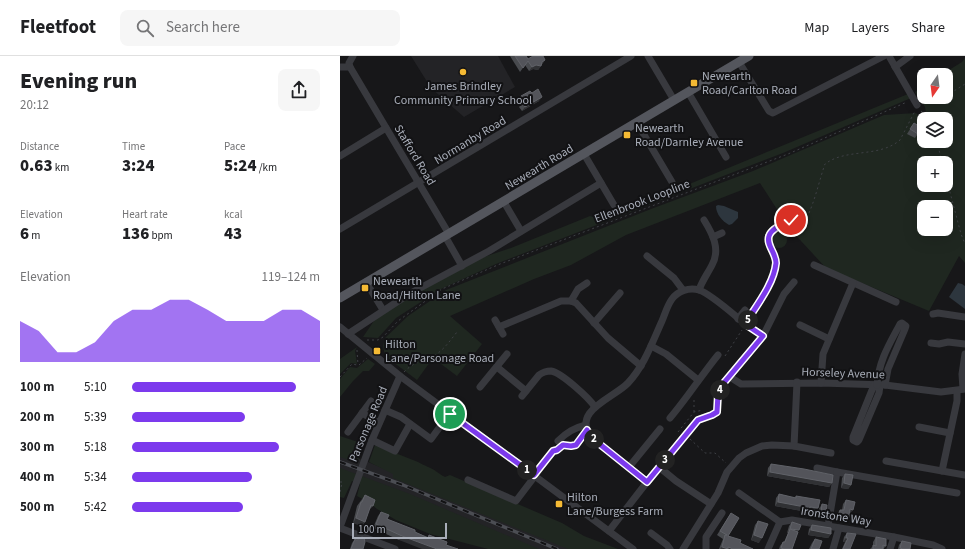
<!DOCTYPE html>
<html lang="en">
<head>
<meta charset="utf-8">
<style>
	body { margin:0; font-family:"Source Sans 3",sans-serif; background:#f6f6f6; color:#202124; height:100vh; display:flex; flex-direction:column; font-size:15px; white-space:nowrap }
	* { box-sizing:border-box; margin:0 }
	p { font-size:13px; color:#757577 }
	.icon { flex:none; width:22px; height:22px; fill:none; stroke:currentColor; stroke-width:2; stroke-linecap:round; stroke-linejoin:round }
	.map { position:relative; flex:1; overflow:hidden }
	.sheet { display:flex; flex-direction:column; background:#fff; width:340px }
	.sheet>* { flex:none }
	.needle { width:26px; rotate:194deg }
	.controls { position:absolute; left:577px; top:12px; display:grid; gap:8px }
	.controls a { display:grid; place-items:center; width:36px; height:36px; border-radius:8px; background:#fff; box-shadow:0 4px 16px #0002; font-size:20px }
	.scale { position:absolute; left:12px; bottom:10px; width:95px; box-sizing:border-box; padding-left:4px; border:2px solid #a9aeb9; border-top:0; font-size:11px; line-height:14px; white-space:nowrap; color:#a9aeb9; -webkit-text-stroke:3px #121214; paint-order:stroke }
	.pin { position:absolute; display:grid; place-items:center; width:34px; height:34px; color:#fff; margin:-17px; border:2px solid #fff; border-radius:50%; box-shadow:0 1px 4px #0007 }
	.km { position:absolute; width:20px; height:20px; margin:-10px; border-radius:50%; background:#222; color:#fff; font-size:11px; line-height:20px; text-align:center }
	.round { display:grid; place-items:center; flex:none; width:42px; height:42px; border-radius:8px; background:#f6f6f6 }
	.summary { display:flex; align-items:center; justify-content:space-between; height:68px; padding:0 20px }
	h1 { font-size:22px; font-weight:800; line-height:30px }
	.metrics { display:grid; grid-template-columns:repeat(3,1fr); gap:6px; height:68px; padding:4px 20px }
	.metrics div { display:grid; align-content:center }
	.metrics b { font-size:17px; font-weight:800 }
	.metrics small { font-size:11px; font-weight:400 }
	.metrics p { font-size:11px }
	.chart { height:112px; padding:8px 20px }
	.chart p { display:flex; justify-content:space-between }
	.chart svg { width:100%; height:72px; margin-top:4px; fill:#7c3aed; opacity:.7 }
	ul { padding:0 20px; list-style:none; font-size:13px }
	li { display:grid; grid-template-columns:64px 48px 1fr; align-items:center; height:30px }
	li i { height:10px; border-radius:5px; background:#7c3aed }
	header { display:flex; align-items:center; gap:24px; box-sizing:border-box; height:56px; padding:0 20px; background:#fff; border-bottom:1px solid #e0e0e0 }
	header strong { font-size:19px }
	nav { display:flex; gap:22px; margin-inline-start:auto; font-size:14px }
	.search { width:280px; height:36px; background:#f6f6f6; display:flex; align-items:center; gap:10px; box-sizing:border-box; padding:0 14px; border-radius:8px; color:#757577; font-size:15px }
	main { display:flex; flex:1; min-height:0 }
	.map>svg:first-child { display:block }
	.built { fill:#232326 }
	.green { fill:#1f2720; fill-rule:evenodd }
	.water { fill:#2d363e }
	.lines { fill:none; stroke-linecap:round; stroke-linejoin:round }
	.path { stroke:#3e4045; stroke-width:1; stroke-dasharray:2 3; stroke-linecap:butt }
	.minor { stroke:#38393e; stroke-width:7 }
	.major { stroke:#54565d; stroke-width:9 }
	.rail-casing { stroke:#4b4d53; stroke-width:3.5 }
	.rail { stroke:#121214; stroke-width:2; stroke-dasharray:6; stroke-linecap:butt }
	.wall { fill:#484a4e }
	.shaded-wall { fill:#303134 }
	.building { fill:#53545a; stroke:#606268 }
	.route-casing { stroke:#fff; stroke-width:8 }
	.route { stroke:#7c3aed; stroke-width:5 }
	.poi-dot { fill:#f5ba34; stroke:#121214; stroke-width:1.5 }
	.labels { text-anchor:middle; stroke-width:4; stroke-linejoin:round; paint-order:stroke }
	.poi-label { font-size:12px; fill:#a9aeb9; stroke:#121214; text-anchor:start }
	.street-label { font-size:12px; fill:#a9aeb9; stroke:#121214 }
</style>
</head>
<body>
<header>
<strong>Fleetfoot</strong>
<div class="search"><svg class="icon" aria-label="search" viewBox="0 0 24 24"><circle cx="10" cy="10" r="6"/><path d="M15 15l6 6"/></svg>Search here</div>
<nav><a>Map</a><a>Layers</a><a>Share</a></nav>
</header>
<main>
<section class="sheet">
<div class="summary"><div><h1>Evening run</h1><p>20:12</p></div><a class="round"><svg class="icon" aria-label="share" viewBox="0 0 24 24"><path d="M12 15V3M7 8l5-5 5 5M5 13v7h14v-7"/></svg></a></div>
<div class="metrics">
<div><p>Distance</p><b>0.63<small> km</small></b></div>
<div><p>Time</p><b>3:24</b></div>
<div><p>Pace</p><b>5:24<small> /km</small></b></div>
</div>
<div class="metrics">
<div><p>Elevation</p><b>6<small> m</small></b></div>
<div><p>Heart rate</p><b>136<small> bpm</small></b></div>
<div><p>kcal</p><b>43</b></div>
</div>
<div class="chart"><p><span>Elevation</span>119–124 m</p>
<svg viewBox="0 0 160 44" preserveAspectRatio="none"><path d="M0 44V19L10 25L20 38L30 38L40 32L50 19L60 12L70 12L80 6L90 6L100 12L110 19L120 19L130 19L140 12L150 12L160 19V44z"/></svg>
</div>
<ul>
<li><b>100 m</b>5:10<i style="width:87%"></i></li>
<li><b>200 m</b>5:39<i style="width:60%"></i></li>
<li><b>300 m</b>5:18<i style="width:78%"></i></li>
<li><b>400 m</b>5:34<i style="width:64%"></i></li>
<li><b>500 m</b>5:42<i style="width:59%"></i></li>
</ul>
</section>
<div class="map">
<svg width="625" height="493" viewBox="0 0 625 493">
	<rect width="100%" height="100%" fill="#171719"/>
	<!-- built -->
	<g class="built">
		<path d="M 71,0 L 158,0 L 175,31 L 124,61 L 91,32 Z"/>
		<path d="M 0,396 L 28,406 L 239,493 L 188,493 L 41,435 L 0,421 Z"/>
	</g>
	<!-- green -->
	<g class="green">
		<path d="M 625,2 L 625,207 L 619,200 L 589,255 L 486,212 L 449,172 L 420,127 L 286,179 L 231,209 L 194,223 L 110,260 L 142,288 L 117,320 L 93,302 L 77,324 L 45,300 L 43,290 L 45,282 L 68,260 L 106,234 L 311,153 L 413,115 L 544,59 L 576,57 L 584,65 L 584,85 L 606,85 L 606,63 L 587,63 L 585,51 L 575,36 L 584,30 L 584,41 L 606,41 L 606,19 L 601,19 L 622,6 ZM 584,107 L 606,107 L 606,129 L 584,129 ZM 584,151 L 606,151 L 606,173 L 584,173 Z"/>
		<path d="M 568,38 L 571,42 L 443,97 L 156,208 L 101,233 L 56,262 L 38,282 L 23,281 L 40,256 L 138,203 L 171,192 L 250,160 L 262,164 Z"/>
		<circle cx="439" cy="184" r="8"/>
		<path d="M 17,291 L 15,295 L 17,308 L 11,307 L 0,318 L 0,303 Z"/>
		<path d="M 28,303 L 35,308 L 29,315 L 23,315 L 13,325 L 0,341 L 0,323 L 10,311 L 17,312 Z"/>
		<path d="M 0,380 L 24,388 L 18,404 L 15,406 L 0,401 Z"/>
		<path d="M 35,389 L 78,406 C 84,410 91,411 97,416 C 100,418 101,419 105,421 L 110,419 L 222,467 L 244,480 L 278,493 L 228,493 L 53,422 L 53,418 L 29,406 Z"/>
		<path d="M 0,412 L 70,438 L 199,493 L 148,493 L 90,478 L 56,464 L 37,453 L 30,447 L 17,440 L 20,428 L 12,425 L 4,442 L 0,441 Z"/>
	</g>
	<!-- water -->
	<g class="water">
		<path d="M 378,149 L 384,150 L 398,156 L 398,162 L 392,168 L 389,169 C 382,165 376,158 376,150 Z"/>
		<path d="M 618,227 L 622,228 L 625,230 L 625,253 L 609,241 Z"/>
	</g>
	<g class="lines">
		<!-- path -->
		<g class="path">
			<path d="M 606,40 L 625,28"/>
			<path d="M 584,45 L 594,45 L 604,41"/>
			<path d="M 581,55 L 590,63"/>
			<path d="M 597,85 L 602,107"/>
			<path d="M 606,121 L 621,178 L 625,188"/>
			<path d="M 409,262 C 419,246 434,227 436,207 C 437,196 425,188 430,178 C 434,172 444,165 451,164 C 455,164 460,166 464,164 C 471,161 481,118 485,108 C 506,92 539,102 560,84 L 575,55"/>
			<path d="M 409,271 L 416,276"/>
			<path d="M 27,284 L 38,284 L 43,281 L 58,265 L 102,233 L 160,208 L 448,98 L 567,46"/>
			<path d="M 17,294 L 18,309"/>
			<path d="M 385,300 L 402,274"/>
			<path d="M 19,309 L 27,302"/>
			<path d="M 64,316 C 76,304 79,308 92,301 C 103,295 109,286 117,276"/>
			<path d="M 0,321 L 12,308 L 17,309"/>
			<path d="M 354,356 L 354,342"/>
			<path d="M 338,376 L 354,356 L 363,354"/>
			<path d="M 350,383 L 365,397 L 375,397 L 386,407"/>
			<path d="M 224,389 L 234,390 L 243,379"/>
			<path d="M 199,413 L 213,395 L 218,393"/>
			<path d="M 0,426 L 2,426 L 0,437"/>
		</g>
		<!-- minor -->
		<g class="minor">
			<path d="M 308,0 L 334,44"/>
			<path d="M 549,0 L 577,49"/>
			<path d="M 399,6 L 429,55 L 433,57 L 544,0"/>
			<path d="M 0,11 L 10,11 L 9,7 L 13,0"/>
			<path d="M 10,11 L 109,178"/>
			<path d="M 555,11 L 570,0"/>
			<path d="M 348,36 L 386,101"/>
			<path d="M 297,67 L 332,126"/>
			<path d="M 244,98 L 274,149"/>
			<path d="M 0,100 L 46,72"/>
			<path d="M 164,146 L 181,175"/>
			<path d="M 0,173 L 291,0"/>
			<path d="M 105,180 L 122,210"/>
			<path d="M 373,181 L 382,177"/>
			<path d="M 307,200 L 334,222 L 343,234"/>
			<path d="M 474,209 L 556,246"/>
			<path d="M 26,226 L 43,254"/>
			<path d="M 359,234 C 362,225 368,217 372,209 C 381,193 372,177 364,164"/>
			<path d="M 231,245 L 238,233 L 247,227"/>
			<path d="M 593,258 L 598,257 L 625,261"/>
			<path d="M 398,263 L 405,254"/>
			<path d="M 155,264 L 163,278"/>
			<path d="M 254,267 L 280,237"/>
			<path d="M 460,269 L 489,283"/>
			<path d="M 0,271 L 60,320 L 293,493"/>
			<path d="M 159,271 L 221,245 L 231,245 L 236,247 L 268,282 L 301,310"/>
			<path d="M 8,278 L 69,238 L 149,195 L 261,127"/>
			<path d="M 591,287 L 599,288 L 608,286 L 625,288"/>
			<path d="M 311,290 L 326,298 L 358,324"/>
			<path d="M 157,311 L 186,335"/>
			<path d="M 390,321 L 401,328 L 481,327 L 545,329 L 601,336 L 625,333"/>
			<path d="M 457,326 L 454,390 L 491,397"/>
			<path d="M 481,327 L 483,298 L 513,227"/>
			<path d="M 534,329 L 513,381 L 513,384 L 517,386 L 519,384 L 539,337 L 540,329"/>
			<path d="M 537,329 C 539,304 549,289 560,268 L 562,267 L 566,270 L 565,273 L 548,313 L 545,329"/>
			<path d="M 140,331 L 167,298"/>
			<path d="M 623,333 L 622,318 L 625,298"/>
			<path d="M 182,340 L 199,319 C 203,316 207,315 211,315 C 222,317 249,342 255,351"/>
			<path d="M 45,354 L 61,361 L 91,383 L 110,357"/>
			<path d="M 22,357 L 39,367"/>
			<path d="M 330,362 C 347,342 361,320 378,299"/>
			<path d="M 579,371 L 610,377"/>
			<path d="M 8,376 L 31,345"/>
			<path d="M 32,384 L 55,395 L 70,368"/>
			<path d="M 218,385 C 227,376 234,372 246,369"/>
			<path d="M 546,405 L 625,419"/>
			<path d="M 289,411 L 320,373"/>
			<path d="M 319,411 L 336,425 L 371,448"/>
			<path d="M 477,412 L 497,416 L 488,470"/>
			<path d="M 602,415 L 617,345 L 617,335"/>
			<path d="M 497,416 L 617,437"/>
			<path d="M 128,424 L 176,445 L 195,420"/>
			<path d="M 307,426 L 252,382 C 230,355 274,342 288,327 C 304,310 312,287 322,265 C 325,258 327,250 332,243 C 338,235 349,231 359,234 C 371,238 393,258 404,267"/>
			<path d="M 399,437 L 440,466"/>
			<path d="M 0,471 L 32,384 L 60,320"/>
			<path d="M 0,472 L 55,493"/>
			<path d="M 269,475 L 307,426 L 355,367 C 361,360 370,361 377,356 L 378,338 L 382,329 L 423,280 L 444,238 L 454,226"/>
			<path d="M 311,477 L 327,489 L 330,493"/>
			<path d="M 343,493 L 378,437 L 387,416 L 399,402 L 406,397 L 422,390 L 432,389 L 454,390"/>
			<path d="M 366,493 L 366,481 L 382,457"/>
			<path d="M 428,493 L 440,466 L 452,464 L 554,481 L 593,489 L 602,493"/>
			<path d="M 493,493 L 499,472"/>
			<path d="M 550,493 L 554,481"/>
		</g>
		<!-- major -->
		<path class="major" d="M 0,242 L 409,0"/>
		<defs>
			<path id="rail" d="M 0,406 L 63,429 L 217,493"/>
		</defs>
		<!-- rail casing -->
		<use href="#rail" class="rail-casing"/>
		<!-- rail -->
		<use href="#rail" class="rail"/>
	</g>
	<!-- wall -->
	<g class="wall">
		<path d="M 170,0 L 186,0 L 188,3 L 205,4 L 198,14 L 193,13 L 189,15 L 185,9 L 180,16 Z"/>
		<path d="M 192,37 L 199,45 L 182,55 L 179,51 L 181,49 L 178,44 L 181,40 Z"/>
		<path d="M 574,67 L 582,72 L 575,82 L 567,78 Z"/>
		<path d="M 431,408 L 492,427 L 489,431 L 427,420 L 428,412 Z"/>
		<path d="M 505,418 L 511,429 L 508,433 L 501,432 L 502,422 Z"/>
		<path d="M 439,438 L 455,442 L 456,440 L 475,456 L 468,455 L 467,456 L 435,450 L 436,442 Z"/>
		<path d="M 25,439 L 33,450 L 29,454 L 25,466 L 22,470 L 13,467 L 17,450 Z"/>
		<path d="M 506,444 L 510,458 L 509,458 L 509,462 L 506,466 L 496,465 L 497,458 L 500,454 L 502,454 L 503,448 Z"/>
		<path d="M 482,448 L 483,461 L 478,461 L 479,453 Z"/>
		<path d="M 41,456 L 47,463 L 75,476 L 88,481 L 89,479 L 107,486 L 59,484 L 33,472 L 38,460 Z"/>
		<path d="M 391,457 L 388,480 L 400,487 L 413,493 L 379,493 L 383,483 L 377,479 Z"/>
		<path d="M 418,465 L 419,487 L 411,484 L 415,469 Z"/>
		<path d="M 452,466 L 458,476 L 452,493 L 439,493 L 440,490 L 443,486 L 444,486 L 448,477 L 447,477 L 449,470 Z"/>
		<path d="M 472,469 L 491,478 L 488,482 L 468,479 L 469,473 Z"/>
		<path d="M 507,477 L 510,493 L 502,493 L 505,486 L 503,486 L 504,481 Z"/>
		<path d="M 536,481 L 546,490 L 543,493 L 530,493 L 533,490 L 533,486 Z"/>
		<path d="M 15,483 L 23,493 L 10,493 L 12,487 Z"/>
		<path d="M 475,483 L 479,493 L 469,493 L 472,487 Z"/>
		<path d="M 562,485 L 570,493 L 558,493 L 559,489 Z"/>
	</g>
	<!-- shaded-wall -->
	<g class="shaded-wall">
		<path d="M 205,4 L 202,8 L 200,10 L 201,10 L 198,14 L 193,13 L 189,15 L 192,11 Z"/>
		<path d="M 202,41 L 199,45 L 182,55 L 185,51 Z"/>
		<path d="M 430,416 L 492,427 L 489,431 L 427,420 Z"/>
		<path d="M 504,427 L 511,429 L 508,433 L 501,432 Z"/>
		<path d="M 438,446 L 470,451 L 478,452 L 475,456 L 468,455 L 467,456 L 435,450 Z"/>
		<path d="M 510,453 L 513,454 L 510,458 L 507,458 Z"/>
		<path d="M 481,456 L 486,457 L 483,461 L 478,461 Z"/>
		<path d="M 499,461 L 509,462 L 506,466 L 496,465 Z"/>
		<path d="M 16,462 L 25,466 L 22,470 L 13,467 Z"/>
		<path d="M 450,473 L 459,474 L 456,478 L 450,473 L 448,477 L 447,477 Z"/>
		<path d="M 471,474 L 491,478 L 488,482 L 468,479 Z"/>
		<path d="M 414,479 L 422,482 L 419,487 L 411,484 Z"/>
		<path d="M 62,480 L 97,493 L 82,493 L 59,484 Z"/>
		<path d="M 506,482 L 508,482 L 505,486 L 503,486 Z"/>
		<path d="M 382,491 L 388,491 L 393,493 L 380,493 Z"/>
	</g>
	<!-- building -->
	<g class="building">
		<path d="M 175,0 L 186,0 L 188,3 L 193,0 L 203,0 L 205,4 L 202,6 L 201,10 L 196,9 L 192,11 L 188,5 L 183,12 Z"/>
		<path d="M 198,33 L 202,41 L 185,51 L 182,46 L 184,45 L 181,40 L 190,35 L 192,37 Z"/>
		<path d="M 574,67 L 582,72 L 578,78 L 570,73 Z"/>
		<path d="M 431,408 L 464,413 L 493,419 L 492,427 L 430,416 Z"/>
		<path d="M 505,418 L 513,419 L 511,429 L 504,427 Z"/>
		<path d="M 439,438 L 456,442 L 456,440 L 480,444 L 478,452 L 470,451 L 470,452 L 438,446 Z"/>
		<path d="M 25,439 L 35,444 L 33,450 L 31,449 L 25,466 L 16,462 L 21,446 L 22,446 Z"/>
		<path d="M 506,444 L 515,446 L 513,454 L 510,453 L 509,462 L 499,461 L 500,454 L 504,454 Z"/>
		<path d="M 482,448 L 487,449 L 486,457 L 481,456 Z"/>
		<path d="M 41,456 L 49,459 L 47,463 L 75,474 L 75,476 L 88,482 L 89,479 L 107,486 L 106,489 L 118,493 L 97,493 L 62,480 L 36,468 Z"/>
		<path d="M 391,457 L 399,462 L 388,480 L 401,484 L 400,487 L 413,493 L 393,493 L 388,491 L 388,493 L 382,491 L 385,479 L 387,479 L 380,475 Z"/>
		<path d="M 418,465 L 428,468 L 422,482 L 414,479 Z"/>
		<path d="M 452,466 L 461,469 L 459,474 L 450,473 Z"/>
		<path d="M 472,469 L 491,472 L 491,478 L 471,474 Z"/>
		<path d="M 450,473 L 458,476 L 452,493 L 444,493 L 441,492 L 443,486 L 445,486 Z"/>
		<path d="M 507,477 L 516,478 L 510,493 L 503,493 L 508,482 L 506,482 Z"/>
		<path d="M 22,481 L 24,482 L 25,486 L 23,493 L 11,493 L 15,483 L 17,484 Z"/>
		<path d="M 536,481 L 546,483 L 546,490 L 543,489 L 543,493 L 533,493 L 533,489 L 536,490 Z"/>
		<path d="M 475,483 L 482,485 L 479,493 L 471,493 Z"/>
		<path d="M 562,485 L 571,487 L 570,493 L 563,493 L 560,492 Z"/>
	</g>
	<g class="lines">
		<defs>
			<path id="route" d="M 110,358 L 194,419 L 213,395 L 217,394 L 223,389 L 231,390 L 236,389 L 247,374 L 252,382 L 307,426 L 358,364 L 372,359 L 377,356 L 378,338 L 382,329 L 423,280 L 405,268 C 416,250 434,228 436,207 C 436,197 426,189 429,180 C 431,173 444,167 451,164"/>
		</defs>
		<!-- route casing -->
		<use href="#route" class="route-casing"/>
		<!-- route -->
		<use href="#route" class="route"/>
	</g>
	<!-- markers -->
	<g class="poi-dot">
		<circle cx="123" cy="16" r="4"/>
		<rect x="350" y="23" width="8" height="8" rx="2"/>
		<rect x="283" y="75" width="8" height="8" rx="2"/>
		<rect x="21" y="228" width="8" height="8" rx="2"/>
		<rect x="33" y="291" width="8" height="8" rx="2"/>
		<rect x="215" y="444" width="8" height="8" rx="2"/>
	</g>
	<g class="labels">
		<!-- poi labels -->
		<g class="poi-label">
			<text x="362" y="24">Newearth<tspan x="362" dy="14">Road/Carlton Road</tspan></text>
			<text x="123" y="34" text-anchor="middle">James Brindley<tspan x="123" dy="14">Community Primary School</tspan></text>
			<text x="295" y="76">Newearth<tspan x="295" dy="14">Road/Darnley Avenue</tspan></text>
			<text x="33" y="229">Newearth<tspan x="33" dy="14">Road/Hilton Lane</tspan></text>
			<text x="45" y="292">Hilton<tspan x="45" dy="14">Lane/Parsonage Road</tspan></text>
			<text x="227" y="445">Hilton<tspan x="227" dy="14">Lane/Burgess Farm</tspan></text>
		</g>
		<!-- street labels -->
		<g class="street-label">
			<text transform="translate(130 84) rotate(-31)" y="4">Normanby Road</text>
			<text transform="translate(75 99) rotate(59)" y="4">Stafford Road</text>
			<text transform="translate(199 111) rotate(-31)" y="4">Newearth Road</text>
			<text transform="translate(302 145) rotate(-21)" y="4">Ellenbrook Loopline</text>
			<text transform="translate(503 317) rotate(2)" y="4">Horseley Avenue</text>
			<text transform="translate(28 368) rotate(-67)" y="4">Parsonage Road</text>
			<text transform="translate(496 460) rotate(9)" y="4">Ironstone Way</text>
		</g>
	</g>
</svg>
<div class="controls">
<a><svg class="needle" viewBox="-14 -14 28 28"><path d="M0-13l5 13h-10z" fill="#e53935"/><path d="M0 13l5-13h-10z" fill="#757577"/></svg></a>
<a><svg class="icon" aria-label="layers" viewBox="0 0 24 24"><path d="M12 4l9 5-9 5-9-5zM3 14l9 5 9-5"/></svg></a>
<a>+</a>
<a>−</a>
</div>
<div class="scale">100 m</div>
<div class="pin" style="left:110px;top:358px;background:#1e9e55"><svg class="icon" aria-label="arrive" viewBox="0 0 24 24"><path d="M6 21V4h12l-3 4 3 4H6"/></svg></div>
<div class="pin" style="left:451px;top:164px;background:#d93025"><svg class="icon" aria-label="check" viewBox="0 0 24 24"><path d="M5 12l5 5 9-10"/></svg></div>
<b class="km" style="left:187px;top:414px">1</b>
<b class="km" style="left:254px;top:383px">2</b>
<b class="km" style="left:325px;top:404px">3</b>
<b class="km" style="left:380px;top:334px">4</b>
<b class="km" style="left:408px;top:264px">5</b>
</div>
</main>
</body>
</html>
